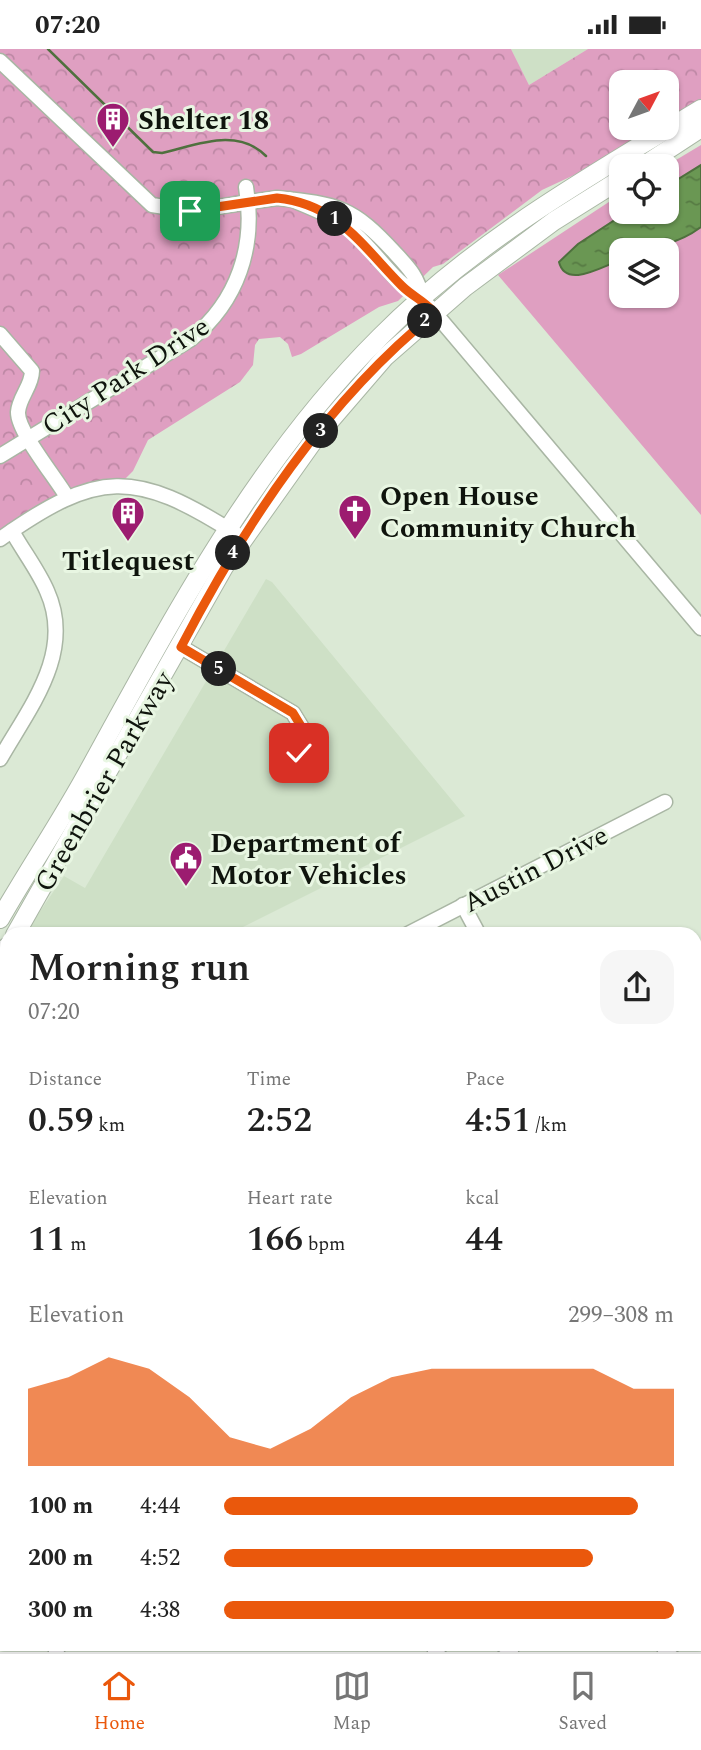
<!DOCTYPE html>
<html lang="en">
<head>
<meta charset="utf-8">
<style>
	body { margin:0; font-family:Spectral,serif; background:#f6f6f6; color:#222; height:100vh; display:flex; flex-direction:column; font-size:26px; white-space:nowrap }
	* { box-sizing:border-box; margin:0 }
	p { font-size:23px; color:#767676 }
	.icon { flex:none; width:38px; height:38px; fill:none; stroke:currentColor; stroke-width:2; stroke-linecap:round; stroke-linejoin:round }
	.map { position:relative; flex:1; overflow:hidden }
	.details { position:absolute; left:0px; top:878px; width:702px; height:724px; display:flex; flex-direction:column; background:#fff; border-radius:21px 21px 0 0; box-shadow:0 2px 5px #0004 }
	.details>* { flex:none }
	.needle { width:46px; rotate:49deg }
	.controls { position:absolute; left:609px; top:21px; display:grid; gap:14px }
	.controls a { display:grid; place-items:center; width:70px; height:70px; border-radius:14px; background:#fff; box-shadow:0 2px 5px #0004; font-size:35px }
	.pin { position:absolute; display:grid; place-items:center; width:60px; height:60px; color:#fff; margin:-30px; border-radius:14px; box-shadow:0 4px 10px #0006 }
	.km { position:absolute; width:35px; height:35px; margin:-18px; border-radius:50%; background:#222; color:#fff; font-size:19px; line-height:35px; text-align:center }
	.round { display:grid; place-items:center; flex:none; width:74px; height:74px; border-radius:21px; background:#f6f6f6 }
	.summary { display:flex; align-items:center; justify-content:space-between; height:119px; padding:0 28px }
	h1 { font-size:38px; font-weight:600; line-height:52px }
	.figures { display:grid; grid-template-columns:repeat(3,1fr); gap:10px; height:119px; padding:7px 28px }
	.figures div { display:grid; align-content:center }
	.figures b { font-size:35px; font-weight:600 }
	.figures small { font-size:19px; font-weight:400 }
	.figures p { font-size:19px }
	.chart { height:196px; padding:14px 28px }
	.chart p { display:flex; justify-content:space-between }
	.chart svg { width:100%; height:126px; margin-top:7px; fill:#ea580c; opacity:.7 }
	ul { padding:0 28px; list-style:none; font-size:23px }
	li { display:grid; grid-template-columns:112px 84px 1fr; align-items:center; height:52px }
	li i { height:18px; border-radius:9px; background:#ea580c }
	.status { display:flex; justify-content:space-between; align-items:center; height:49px; padding:0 35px; background:#fff; direction:ltr }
	.status svg { height:19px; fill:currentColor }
	.tabs { display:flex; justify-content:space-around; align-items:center; height:98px; border-top:2px solid #e0e0e0; background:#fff; font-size:19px; color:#767676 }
	.tabs a { display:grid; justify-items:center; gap:4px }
	.tabs .active { color:#ea580c }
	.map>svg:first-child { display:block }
	.built { fill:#cee0c6 }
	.grass { fill:#df9fc1; fill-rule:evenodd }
	.park { fill:url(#park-crowns) }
	.water { fill:url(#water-ripples); stroke:#4f703e; stroke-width:2 }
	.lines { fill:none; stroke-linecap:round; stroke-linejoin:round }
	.stream { stroke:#4f703e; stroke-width:2.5 }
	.minor-casing { stroke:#a9b6a4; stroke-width:17 }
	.major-casing { stroke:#a9b6a4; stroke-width:20 }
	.minor { stroke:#fff; stroke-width:14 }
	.major { stroke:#fff; stroke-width:18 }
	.route-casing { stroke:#fff; stroke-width:14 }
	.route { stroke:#ea580c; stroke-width:9 }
	.labels { text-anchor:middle; stroke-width:6; stroke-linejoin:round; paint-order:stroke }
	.poi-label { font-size:28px; font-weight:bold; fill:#0f140d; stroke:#e8f6e2; text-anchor:start }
	.street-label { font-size:28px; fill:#0f140d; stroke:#e8f6e2 }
</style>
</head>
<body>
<div class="status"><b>07:20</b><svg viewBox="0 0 49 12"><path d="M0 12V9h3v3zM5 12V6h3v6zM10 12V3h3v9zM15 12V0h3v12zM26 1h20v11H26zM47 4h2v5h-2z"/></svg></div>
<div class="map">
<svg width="701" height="1603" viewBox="0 0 701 1603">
	<defs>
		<pattern id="park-crowns" width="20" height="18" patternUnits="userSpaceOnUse" patternTransform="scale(1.75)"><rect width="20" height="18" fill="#df9fc1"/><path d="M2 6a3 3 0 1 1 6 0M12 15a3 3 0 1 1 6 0" fill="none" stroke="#be88a5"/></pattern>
		<pattern id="water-ripples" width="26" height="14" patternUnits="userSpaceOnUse" patternTransform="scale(1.75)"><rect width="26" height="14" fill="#6a9753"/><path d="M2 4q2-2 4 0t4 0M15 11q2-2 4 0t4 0" fill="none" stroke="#567a43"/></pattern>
	</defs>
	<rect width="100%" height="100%" fill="#dbe9d5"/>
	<!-- built -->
	<g class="built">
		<path d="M 511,0 L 588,0 L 529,36 Z"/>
		<path d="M 266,530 L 272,533 L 465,767 L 229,885 L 24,886 L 64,827 L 85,839 Z"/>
		<path d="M 7,911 L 7,998 L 0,1001 L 0,923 Z"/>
	</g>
	<!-- grass -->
	<path class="grass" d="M 701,96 L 701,466 L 498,226 L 621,145 L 621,163 L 667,163 L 666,117 ZM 621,201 L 667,201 L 667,247 L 621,247 Z"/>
	<!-- park -->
	<path class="park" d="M 0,0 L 511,0 L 529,36 L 588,0 L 701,0 L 701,51 L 667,72 L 667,33 L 621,33 L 621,79 L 655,79 L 587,120 L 542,141 L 443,215 L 433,218 L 398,252 L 379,258 L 301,305 L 292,308 L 288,295 L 280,288 L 259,290 L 255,296 L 253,316 L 240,333 L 148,391 L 133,422 L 125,430 L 88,435 L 48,450 L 0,483 Z"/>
	<!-- water -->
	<path class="water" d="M 701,116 L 701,178 C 677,196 650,201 621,201 L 621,211 C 604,216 566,241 559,213 L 578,195 L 627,163 L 667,163 L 667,137 Z"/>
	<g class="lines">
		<!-- stream -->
		<path class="stream" d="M 48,0 L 153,103 L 162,104 C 197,96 237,78 266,107"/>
		<defs>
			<g id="minor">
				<path d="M 0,12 L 152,156 L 190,162 L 277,149 C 338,155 353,158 395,204 C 409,219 418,228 422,249 C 393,233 378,205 354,184 C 336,168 312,159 290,150"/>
				<path d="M 429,257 L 701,579"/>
				<path d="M 0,285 L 32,322 C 32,337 19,348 18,363 C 17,382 56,429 67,448"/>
				<path d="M 0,407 L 191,290 C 238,252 256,197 246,138"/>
				<path d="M 0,490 C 98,421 134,420 236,485"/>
				<path d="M 181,598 L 293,664 L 304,682 L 299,704"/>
				<path d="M 0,710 C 29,659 75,604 47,542 C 38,521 23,502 12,482"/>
				<path d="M 463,856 L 479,886"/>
				<path d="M 406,886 L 665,753"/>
				<path d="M 695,1001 L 701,996"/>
				<path d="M 0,1094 L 7,1090"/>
				<path d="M 695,1183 L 701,1178"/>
				<path d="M 0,1274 L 7,1264"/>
				<path d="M 695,1319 L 701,1328"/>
				<path d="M 0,1375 L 7,1380"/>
				<path d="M 695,1389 L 701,1385"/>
				<path d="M 695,1582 L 701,1577"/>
				<path d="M 503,1596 L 511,1603"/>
				<path d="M 56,1603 L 59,1596"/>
				<path d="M 435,1603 L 441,1596"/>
				<path d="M 665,1603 L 673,1596"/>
			</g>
			<g id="major">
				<path d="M 643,117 L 701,79"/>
				<path d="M 0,870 C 29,819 62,771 90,719 C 173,568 256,411 380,288 C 474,193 588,128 701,60"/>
				<path d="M 15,886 L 224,518 L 317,387 L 385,308 L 465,238 L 554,172 L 621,130"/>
				<path d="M 0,910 L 7,898"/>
			</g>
		</defs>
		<!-- minor casing -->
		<use href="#minor" class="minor-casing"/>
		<!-- major casing -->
		<use href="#major" class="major-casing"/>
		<!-- minor -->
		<use href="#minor" class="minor"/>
		<!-- major -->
		<use href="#major" class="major"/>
	</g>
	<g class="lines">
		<defs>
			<path id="route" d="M 190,162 L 277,149 C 338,155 363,198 402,237 C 412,247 423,251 435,264 C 326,352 245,475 181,598 L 293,664 L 304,682 L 299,704"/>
		</defs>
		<!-- route casing -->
		<use href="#route" class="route-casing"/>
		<!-- route -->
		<use href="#route" class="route"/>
	</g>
	<!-- icons -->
	<defs>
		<symbol id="building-pin" viewBox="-11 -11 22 30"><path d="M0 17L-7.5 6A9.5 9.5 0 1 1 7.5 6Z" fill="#9c1c70" stroke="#e8f6e2"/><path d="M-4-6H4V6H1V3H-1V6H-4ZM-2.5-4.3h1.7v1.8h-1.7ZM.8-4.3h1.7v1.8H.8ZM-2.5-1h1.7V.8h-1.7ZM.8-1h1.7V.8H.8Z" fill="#fff"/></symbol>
		<symbol id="church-pin" viewBox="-11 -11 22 30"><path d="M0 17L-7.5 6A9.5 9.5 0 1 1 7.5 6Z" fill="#9c1c70" stroke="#e8f6e2"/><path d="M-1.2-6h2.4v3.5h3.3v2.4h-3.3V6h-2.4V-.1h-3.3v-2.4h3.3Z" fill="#fff"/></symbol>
		<symbol id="civic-pin" viewBox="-11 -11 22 30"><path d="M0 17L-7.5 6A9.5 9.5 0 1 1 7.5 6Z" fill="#9c1c70" stroke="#e8f6e2"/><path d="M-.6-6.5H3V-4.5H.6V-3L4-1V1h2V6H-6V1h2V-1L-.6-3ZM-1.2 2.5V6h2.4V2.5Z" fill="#fff"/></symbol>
	</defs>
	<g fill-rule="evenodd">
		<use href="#building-pin" x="94" y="51" width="38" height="52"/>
		<use href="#church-pin" x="336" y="443" width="38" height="52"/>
		<use href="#building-pin" x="109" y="445" width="38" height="52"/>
		<use href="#civic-pin" x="167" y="790" width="38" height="52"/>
	</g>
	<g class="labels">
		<!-- poi labels -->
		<g class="poi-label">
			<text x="138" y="80">Shelter 18</text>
			<text x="380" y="456">Open House<tspan x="380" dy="32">Community Church</tspan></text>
			<text x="128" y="521" text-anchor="middle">Titlequest</text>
			<text x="210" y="803">Department of<tspan x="210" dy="32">Motor Vehicles</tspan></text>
		</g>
		<!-- street labels -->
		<g class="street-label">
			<text transform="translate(125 326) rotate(-33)" y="10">City Park Drive</text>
			<text transform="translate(103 732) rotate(-60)" y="10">Greenbrier Parkway</text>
			<text transform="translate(535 819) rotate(-27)" y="10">Austin Drive</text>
		</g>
	</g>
</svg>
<div class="controls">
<a><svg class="needle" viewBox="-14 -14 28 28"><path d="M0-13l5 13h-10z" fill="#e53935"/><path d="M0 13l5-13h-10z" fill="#767676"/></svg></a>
<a><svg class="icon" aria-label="locate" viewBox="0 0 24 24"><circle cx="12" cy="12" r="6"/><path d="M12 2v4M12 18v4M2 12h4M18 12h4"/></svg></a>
<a><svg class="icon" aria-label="layers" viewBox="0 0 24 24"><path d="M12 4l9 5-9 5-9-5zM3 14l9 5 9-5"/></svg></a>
</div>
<div class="pin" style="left:190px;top:162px;background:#1e9e55"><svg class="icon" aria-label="arrive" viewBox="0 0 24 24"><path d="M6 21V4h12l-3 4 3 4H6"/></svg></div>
<div class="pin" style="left:299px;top:704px;background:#d93025"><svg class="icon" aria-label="check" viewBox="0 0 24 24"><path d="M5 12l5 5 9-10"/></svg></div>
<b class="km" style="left:335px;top:170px">1</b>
<b class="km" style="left:425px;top:272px">2</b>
<b class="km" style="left:321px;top:382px">3</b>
<b class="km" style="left:233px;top:504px">4</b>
<b class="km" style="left:219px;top:620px">5</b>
<section class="details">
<div class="summary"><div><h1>Morning run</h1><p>07:20</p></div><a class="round"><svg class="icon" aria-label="share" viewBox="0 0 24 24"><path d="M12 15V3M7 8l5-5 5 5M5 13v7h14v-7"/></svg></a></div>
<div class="figures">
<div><p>Distance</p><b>0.59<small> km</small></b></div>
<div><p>Time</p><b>2:52</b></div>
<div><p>Pace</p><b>4:51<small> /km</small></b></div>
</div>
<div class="figures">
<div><p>Elevation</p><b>11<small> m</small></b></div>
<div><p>Heart rate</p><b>166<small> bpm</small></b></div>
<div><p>kcal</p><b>44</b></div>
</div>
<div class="chart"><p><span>Elevation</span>299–308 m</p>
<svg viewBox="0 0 160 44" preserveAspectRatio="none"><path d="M0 44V17L10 13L20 6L30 10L40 20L50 34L60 38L70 31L80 20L90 13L100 10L110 10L120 10L130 10L140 10L150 17L160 17V44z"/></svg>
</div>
<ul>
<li><b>100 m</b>4:44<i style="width:92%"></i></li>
<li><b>200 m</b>4:52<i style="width:82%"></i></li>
<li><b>300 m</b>4:38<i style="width:100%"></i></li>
</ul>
</section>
</div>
<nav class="tabs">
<a class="active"><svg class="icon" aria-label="home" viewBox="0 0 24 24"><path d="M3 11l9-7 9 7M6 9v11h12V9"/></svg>Home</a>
<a><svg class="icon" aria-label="map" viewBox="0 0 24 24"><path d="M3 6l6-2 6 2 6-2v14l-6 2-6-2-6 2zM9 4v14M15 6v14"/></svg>Map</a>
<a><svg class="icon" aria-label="saved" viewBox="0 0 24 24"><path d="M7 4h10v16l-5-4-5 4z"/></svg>Saved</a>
</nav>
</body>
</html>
